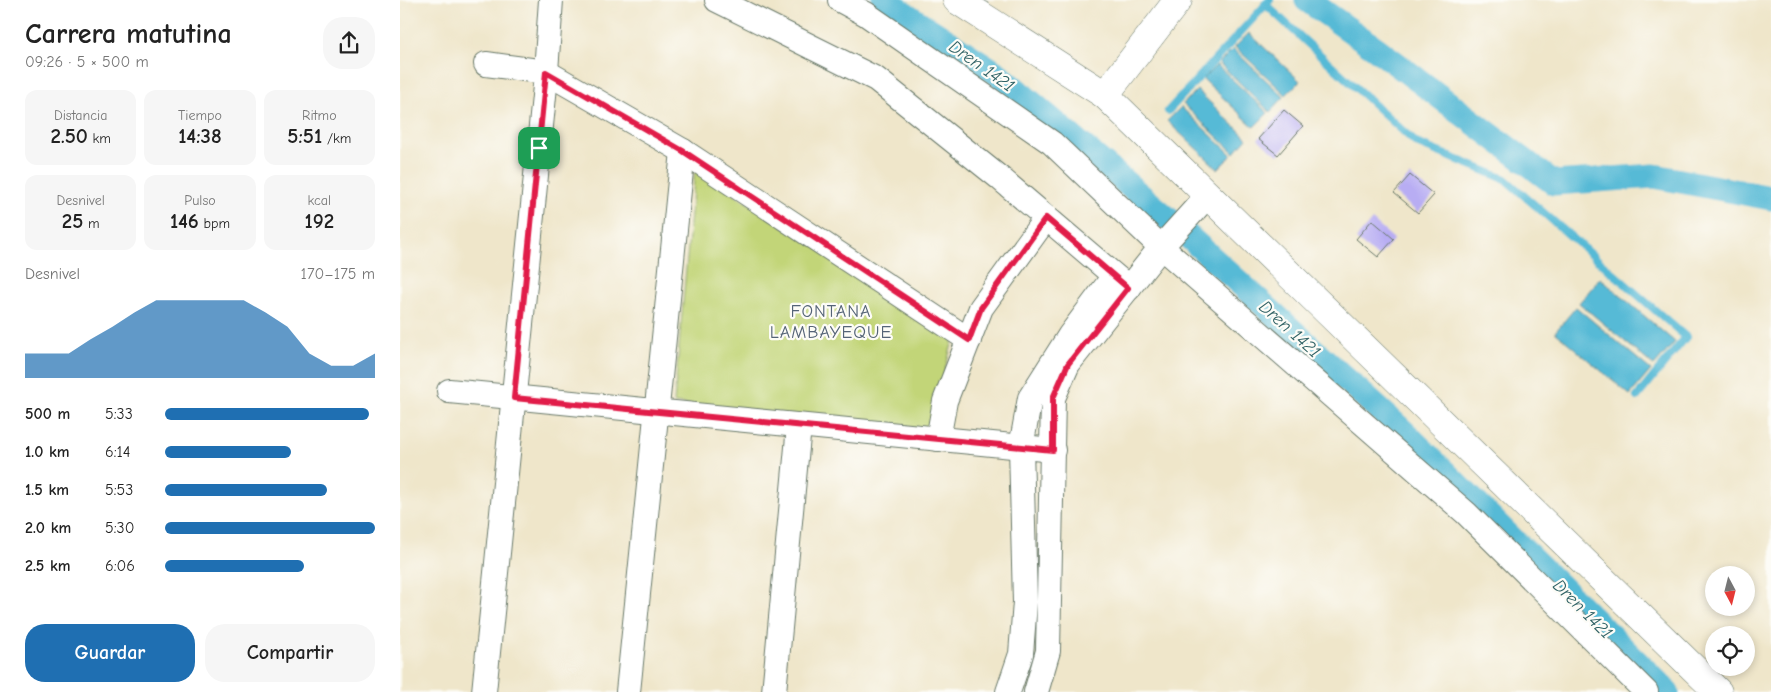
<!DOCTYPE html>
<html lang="es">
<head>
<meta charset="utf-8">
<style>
	body { margin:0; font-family:"Comic Neue",sans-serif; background:#f6f6f6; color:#222; height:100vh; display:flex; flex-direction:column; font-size:19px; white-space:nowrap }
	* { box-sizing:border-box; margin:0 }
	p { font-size:16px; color:#767676 }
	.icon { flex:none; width:28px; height:28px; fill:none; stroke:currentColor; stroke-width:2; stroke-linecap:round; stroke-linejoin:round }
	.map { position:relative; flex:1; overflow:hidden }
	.sheet { display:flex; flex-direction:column; background:#fff; width:400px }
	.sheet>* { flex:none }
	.needle { width:32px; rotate:173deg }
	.controls { position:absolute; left:1305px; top:566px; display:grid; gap:10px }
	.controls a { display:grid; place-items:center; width:50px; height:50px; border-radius:50%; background:#fff; box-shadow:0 2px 8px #0003; font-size:25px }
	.pin { position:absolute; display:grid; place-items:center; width:42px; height:42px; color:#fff; margin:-21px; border-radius:10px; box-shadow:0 2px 8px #0006 }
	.round { display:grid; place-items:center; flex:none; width:52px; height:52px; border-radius:20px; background:#f6f6f6 }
	.summary { display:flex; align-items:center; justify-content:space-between; height:85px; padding:0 25px }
	h1 { font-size:28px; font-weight:800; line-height:38px }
	.stats { display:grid; grid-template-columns:repeat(3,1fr); gap:8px; height:85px; padding:5px 25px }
	.stats div { display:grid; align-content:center; border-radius:12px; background:#f6f6f6; text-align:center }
	.stats b { font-size:21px; font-weight:800 }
	.stats small { font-size:14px; font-weight:400 }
	.stats p { font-size:14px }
	.chart { height:140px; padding:10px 25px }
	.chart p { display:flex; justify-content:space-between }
	.chart svg { width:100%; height:90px; margin-top:5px; fill:#1f6fb2; opacity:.7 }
	.cta { display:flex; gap:10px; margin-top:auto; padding:10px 25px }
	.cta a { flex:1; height:58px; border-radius:20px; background:#1f6fb2; color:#fff; font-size:20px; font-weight:800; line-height:58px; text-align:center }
	.cta a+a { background:#f6f6f6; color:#222 }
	ul { padding:0 25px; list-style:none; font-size:16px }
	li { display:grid; grid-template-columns:80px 60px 1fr; align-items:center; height:38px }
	li i { height:12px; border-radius:6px; background:#1f6fb2 }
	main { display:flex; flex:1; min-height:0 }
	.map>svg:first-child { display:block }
	.green { fill:#c2d578; stroke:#708956 }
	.water { fill:#57bad6; stroke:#3b7c85 }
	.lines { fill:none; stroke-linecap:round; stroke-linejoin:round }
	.stream { stroke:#57bad6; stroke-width:8 }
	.canal { stroke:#57bad6; stroke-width:25 }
	.building { fill:#b8adf3 }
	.street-casing { stroke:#687868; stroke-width:26 }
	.secondary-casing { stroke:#687868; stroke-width:29 }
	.street { stroke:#fff; stroke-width:24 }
	.secondary { stroke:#fff; stroke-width:28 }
	.route-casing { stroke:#fff; stroke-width:10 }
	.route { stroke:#e11d48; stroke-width:6 }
	.labels { text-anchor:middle; stroke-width:4.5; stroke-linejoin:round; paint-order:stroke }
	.water-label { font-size:18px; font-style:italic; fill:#306265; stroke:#fdfcf7 }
	.neighbourhood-label { font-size:18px; letter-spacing:1px; fill:#556477; stroke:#fdfcf7 }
</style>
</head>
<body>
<main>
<section class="sheet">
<div class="summary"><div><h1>Carrera matutina</h1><p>09:26 · 5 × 500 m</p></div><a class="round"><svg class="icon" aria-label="share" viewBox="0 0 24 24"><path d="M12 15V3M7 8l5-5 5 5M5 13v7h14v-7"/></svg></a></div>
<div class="stats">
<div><p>Distancia</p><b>2.50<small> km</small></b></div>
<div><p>Tiempo</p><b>14:38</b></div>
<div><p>Ritmo</p><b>5:51<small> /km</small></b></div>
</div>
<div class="stats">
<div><p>Desnivel</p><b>25<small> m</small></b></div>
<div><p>Pulso</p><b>146<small> bpm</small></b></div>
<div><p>kcal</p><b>192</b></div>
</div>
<div class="chart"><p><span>Desnivel</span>170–175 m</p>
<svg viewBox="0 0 160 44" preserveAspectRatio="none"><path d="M0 44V32L10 32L20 32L30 25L40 19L50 12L60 6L70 6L80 6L90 6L100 6L110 12L120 19L130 32L140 38L150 38L160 32V44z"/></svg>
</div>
<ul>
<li><b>500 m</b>5:33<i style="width:97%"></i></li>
<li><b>1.0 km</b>6:14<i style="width:60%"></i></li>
<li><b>1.5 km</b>5:53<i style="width:77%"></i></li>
<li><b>2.0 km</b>5:30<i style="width:100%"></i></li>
<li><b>2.5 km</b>6:06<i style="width:66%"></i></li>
</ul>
<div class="cta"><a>Guardar</a><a>Compartir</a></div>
</section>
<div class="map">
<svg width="1371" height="692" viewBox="0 0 1371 692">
	<rect width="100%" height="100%" fill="#fdfcf7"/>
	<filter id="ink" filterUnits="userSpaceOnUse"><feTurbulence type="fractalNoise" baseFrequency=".02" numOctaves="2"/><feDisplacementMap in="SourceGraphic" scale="10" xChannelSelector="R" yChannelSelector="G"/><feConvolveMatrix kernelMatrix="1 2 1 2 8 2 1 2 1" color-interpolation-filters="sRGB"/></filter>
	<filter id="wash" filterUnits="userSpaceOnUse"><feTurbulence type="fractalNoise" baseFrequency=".0096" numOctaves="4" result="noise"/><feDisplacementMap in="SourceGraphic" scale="20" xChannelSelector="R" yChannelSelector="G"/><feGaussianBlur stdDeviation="1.12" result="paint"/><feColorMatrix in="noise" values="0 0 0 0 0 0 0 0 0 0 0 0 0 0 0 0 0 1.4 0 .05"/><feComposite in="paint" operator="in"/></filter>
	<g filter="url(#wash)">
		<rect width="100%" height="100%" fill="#efe6ca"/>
		<!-- green -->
		<path class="green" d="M 295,169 L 554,337 L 528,429 L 274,403 Z"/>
		<!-- water -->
		<g class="water">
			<path d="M 849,33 L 900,81 L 886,95 L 835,47 Z"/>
			<path d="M 833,49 L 884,97 L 870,112 L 819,63 Z"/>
			<path d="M 817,65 L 868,113 L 854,127 L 803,79 Z"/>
			<path d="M 797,90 L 847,138 L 834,153 L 783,104 Z"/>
			<path d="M 781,107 L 832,155 L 818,169 L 767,121 Z"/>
			<path d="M 1200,278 L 1275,342 L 1254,366 L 1179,303 Z"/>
			<path d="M 1176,307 L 1251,370 L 1230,395 L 1155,332 Z"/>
		</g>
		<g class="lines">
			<!-- stream -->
			<g class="stream">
				<path d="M 865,4 L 1016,143 L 1105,179 L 1286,337 L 1237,397"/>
				<path d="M 768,111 L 870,0"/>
			</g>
			<!-- canal -->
			<g class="canal">
				<path d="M 484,0 L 599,75 L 780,229 L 1005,433 L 1267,692"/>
				<path d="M 907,0 L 978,50 L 1154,183 L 1254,176 L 1371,198"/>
			</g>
		</g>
		<g id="blocks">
			<!-- building -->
			<g class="building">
				<path d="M 884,110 L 903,126 L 878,155 L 858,139 Z"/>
				<path d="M 1010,175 L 1034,195 L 1018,213 L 994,193 Z"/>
				<path d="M 972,220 L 994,239 L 978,257 L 956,239 Z"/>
			</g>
		</g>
	</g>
	<g filter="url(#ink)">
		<use href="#blocks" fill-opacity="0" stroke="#687868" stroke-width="1"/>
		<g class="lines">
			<defs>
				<g id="street">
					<path d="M 317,0 L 476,79 L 601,179 L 729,288"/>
					<path d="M 440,0 L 466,14 L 652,143 L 761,247 L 1066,513 L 1246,692"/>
					<path d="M 86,64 L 146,72 L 283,151 L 569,340"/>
					<path d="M 49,391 L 653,450"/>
					<path d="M 538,439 L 545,401 L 581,308 L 646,218"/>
					<path d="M 84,692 L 145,86 L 151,0"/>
					<path d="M 228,692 L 283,151"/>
					<path d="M 374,692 L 399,426"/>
					<path d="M 608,692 L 621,654 L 625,602 L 621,447 L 630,398 L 670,335 L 714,276"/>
					<path d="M 636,692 L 648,651 L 653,398 L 668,364 L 761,247 L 808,195"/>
				</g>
				<g id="secondary">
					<path d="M 557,0 L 705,95 L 1318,692"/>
					<path d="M 705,95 L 778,0"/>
				</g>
			</defs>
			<!-- street casing -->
			<use href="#street" class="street-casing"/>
			<!-- secondary casing -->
			<use href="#secondary" class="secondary-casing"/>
			<!-- street -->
			<use href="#street" class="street"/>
			<!-- secondary -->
			<use href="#secondary" class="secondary"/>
		</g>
	</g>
	<g class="lines" filter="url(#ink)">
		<defs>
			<path id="route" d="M 146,72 L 283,151 L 569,340 L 581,308 L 646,218 L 728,288 L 668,364 L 653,398 L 653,450 L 114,398 Z"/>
		</defs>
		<!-- route casing -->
		<use href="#route" class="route-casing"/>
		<!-- route -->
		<use href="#route" class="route"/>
	</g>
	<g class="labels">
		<!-- water labels -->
		<g class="water-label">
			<text transform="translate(582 66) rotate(35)" y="6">Dren 1421</text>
			<text transform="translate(890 329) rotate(42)" y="6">Dren 1421</text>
			<text transform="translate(1183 609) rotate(45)" y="6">Dren 1421</text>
		</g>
		<!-- neighbourhood labels -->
		<g class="neighbourhood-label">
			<text x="431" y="317">FONTANA<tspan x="431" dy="21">LAMBAYEQUE</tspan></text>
		</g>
	</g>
</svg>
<div class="controls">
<a><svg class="needle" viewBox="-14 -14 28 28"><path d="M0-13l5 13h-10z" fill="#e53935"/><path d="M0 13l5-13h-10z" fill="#767676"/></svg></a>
<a><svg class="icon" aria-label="locate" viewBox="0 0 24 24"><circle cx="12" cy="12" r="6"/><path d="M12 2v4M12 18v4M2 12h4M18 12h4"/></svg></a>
</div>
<div class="pin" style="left:139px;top:148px;background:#1e9e55"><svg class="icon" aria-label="arrive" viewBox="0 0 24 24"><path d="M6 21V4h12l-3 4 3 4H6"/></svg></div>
</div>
</main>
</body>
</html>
